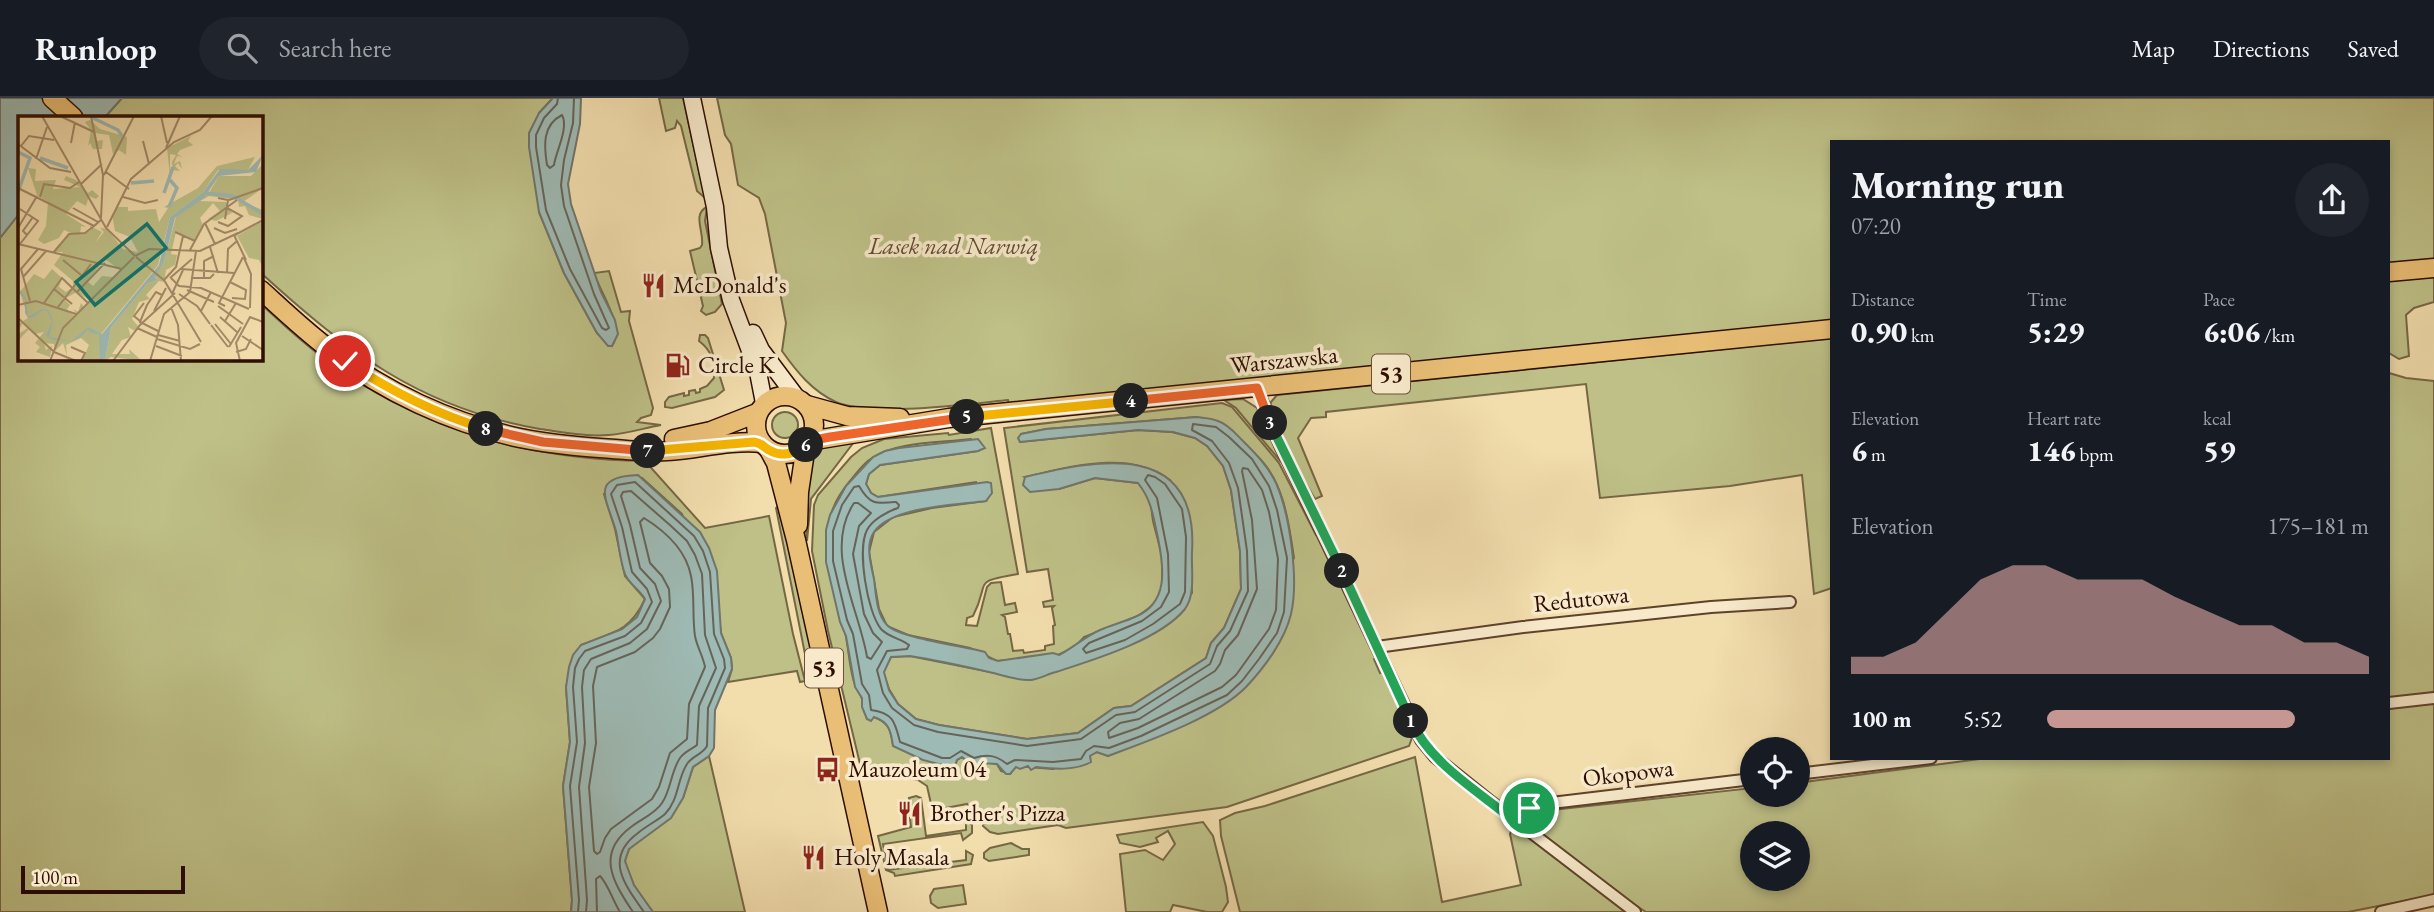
<!DOCTYPE html>
<html lang="en">
<head>
<meta charset="utf-8">
<style>
	body { margin:0; font-family:"EB Garamond",serif; background:#20242c; color:#f1f3f6; height:100vh; display:flex; flex-direction:column; font-size:26px; white-space:nowrap }
	* { box-sizing:border-box; margin:0 }
	p { font-size:23px; color:#9ea1a6 }
	.icon { flex:none; width:38px; height:38px; fill:none; stroke:currentColor; stroke-width:2; stroke-linecap:round; stroke-linejoin:round }
	.map { position:relative; flex:1; overflow:hidden }
	.drawer { position:absolute; left:1830px; top:42px; width:560px; height:620px; display:flex; flex-direction:column; background:#171b24; border-radius:0px; box-shadow:0 4px 10px #0003 }
	.drawer>* { flex:none }
	.fabs { position:absolute; left:1740px; top:639px; display:grid; gap:14px }
	.fabs a { display:grid; place-items:center; width:70px; height:70px; border-radius:50%; background:#171b24; box-shadow:0 4px 10px #0003; font-size:35px }
	.scale { position:absolute; left:21px; bottom:18px; width:164px; box-sizing:border-box; padding-left:7px; border:4px solid #2e0e00; border-top:0; font-size:19px; line-height:24px; white-space:nowrap; color:#2e0e00; -webkit-text-stroke:5px #f7e9ca; paint-order:stroke }
	.pin { position:absolute; display:grid; place-items:center; width:60px; height:60px; color:#fff; margin:-30px; border:4px solid #fff; border-radius:50%; box-shadow:0 2px 7px #0007 }
	.km { position:absolute; width:35px; height:35px; margin:-18px; border-radius:50%; background:#222; color:#fff; font-size:19px; line-height:35px; text-align:center }
	.round { display:grid; place-items:center; flex:none; width:74px; height:74px; border-radius:37px; background:#20242c }
	.headline { display:flex; align-items:center; justify-content:space-between; height:119px; padding:0 21px }
	h1 { font-size:38px; font-weight:800; line-height:52px }
	.figures { display:grid; grid-template-columns:repeat(3,1fr); gap:10px; height:119px; padding:7px 21px }
	.figures div { display:grid; align-content:center }
	.figures b { font-size:30px; font-weight:800 }
	.figures small { font-size:19px; font-weight:400 }
	.figures p { font-size:19px }
	.chart { height:196px; padding:14px 21px }
	.chart p { display:flex; justify-content:space-between }
	.chart svg { width:100%; height:126px; margin-top:7px; fill:#c59692; opacity:.7 }
	ul { padding:0 21px; list-style:none; font-size:23px }
	li { display:grid; grid-template-columns:112px 84px 1fr; align-items:center; height:52px }
	li i { height:18px; border-radius:9px; background:#c59692 }
	header { display:flex; align-items:center; gap:42px; box-sizing:border-box; height:98px; padding:0 35px; background:#171b24; border-bottom:2px solid #363941 }
	header strong { font-size:33px }
	nav { display:flex; gap:38px; margin-inline-start:auto; font-size:24px }
	.search { width:490px; height:63px; background:#20242c; display:flex; align-items:center; gap:18px; box-sizing:border-box; padding:0 24px; border-radius:38px; color:#9ea1a6; font-size:26px }
	.map>svg:first-child { display:block }
	.green { fill:#bec087; stroke:#766744; stroke-width:2; fill-rule:evenodd }
	.water { fill:#9ebab4; stroke:#71756c; stroke-width:2 }
	.lines { fill:none; stroke-linecap:round; stroke-linejoin:round }
	.shore { stroke:#66645a; stroke-width:2 }
	.street-casing { stroke:#5f422b; stroke-width:14 }
	.secondary-casing { stroke:#2e0e00; stroke-width:19 }
	.primary-casing { stroke:#2e0e00; stroke-width:21 }
	.street { stroke:#f7e9ca; stroke-width:10 }
	.secondary { stroke:#f7e9ca; stroke-width:16 }
	.primary { stroke:#e9be76; stroke-width:18 }
	.split-1-casing { stroke:#fff; stroke-width:14 }
	.split-2-casing { stroke:#fff; stroke-width:14 }
	.split-3-casing { stroke:#fff; stroke-width:14 }
	.split-4-casing { stroke:#fff; stroke-width:14 }
	.split-5-casing { stroke:#fff; stroke-width:14 }
	.split-6-casing { stroke:#fff; stroke-width:14 }
	.split-7-casing { stroke:#fff; stroke-width:14 }
	.split-8-casing { stroke:#fff; stroke-width:14 }
	.split-9-casing { stroke:#fff; stroke-width:14 }
	.split-1 { stroke:#22a559; stroke-width:9 }
	.split-2 { stroke:#22a559; stroke-width:9 }
	.split-3 { stroke:#22a559; stroke-width:9 }
	.split-4 { stroke:#f0652b; stroke-width:9 }
	.split-5 { stroke:#f5b400; stroke-width:9 }
	.split-6 { stroke:#f0652b; stroke-width:9 }
	.split-7 { stroke:#f5b400; stroke-width:9 }
	.split-8 { stroke:#f0652b; stroke-width:9 }
	.split-9 { stroke:#f5b400; stroke-width:9 }
	.labels { text-anchor:middle; stroke-width:7; stroke-linejoin:round; paint-order:stroke }
	.shield { fill:#f7e9ca; stroke:#6a503d; stroke-width:2 }
	.shield-label { font-size:23px; font-weight:bold; fill:#2e0e00 }
	.park-label { font-size:24px; font-style:italic; fill:#604c2f; stroke:#f7e9ca }
	.poi-label { font-size:24px; fill:#2e0e00; stroke:#f7e9ca; text-anchor:start }
	.street-label { font-size:24px; fill:#2e0e00; stroke:#f7e9ca }
	.inset-river { fill:none; stroke:#9ebab4; stroke-width:3.5 }
	.inset-road { fill:none; stroke:#a48a68; stroke-width:2 }
	.view { fill:#0f766e; fill-opacity:0.15; stroke:#0f766e; stroke-width:3.5 }
	.inset-edge { fill:none; stroke:#2e0e00; stroke-width:3.5 }
</style>
</head>
<body>
<header>
<strong>Runloop</strong>
<div class="search"><svg class="icon" aria-label="search" viewBox="0 0 24 24"><circle cx="10" cy="10" r="6"/><path d="M15 15l6 6"/></svg>Search here</div>
<nav><a>Map</a><a>Directions</a><a>Saved</a></nav>
</header>
<div class="map">
<svg width="2434" height="814" viewBox="0 0 2434 814">
	<rect width="100%" height="100%" fill="#f2ddad"/>
	<filter id="stains"><feTurbulence type="fractalNoise" baseFrequency=".00286" numOctaves="4"/><feColorMatrix values="0 0 0 0 .2 0 0 0 0 .09 0 0 0 0 .02 0 0 0 .5 -.17"/></filter>
	<radialGradient id="worn" r=".72"><stop offset=".6" stop-color="#630" stop-opacity="0"/><stop offset="1" stop-color="#630" stop-opacity=".3"/></radialGradient>
	<!-- green -->
	<g class="green">
		<path d="M 122,0 L 553,0 L 539,15 L 539,114 L 564,175 L 597,235 L 612,248 C 625,229 601,196 594,175 L 609,173 L 621,214 L 630,213 L 629,223 L 653,310 L 651,317 L 641,320 L 637,324 L 661,327 C 644,330 626,336 609,337 C 586,339 562,334 540,331 C 420,310 348,254 261,175 L 261,19 L 105,19 Z"/>
		<path d="M 659,0 L 683,0 L 705,100 L 697,93 L 681,28 L 677,23 L 675,30 L 666,33 Z"/>
		<path d="M 717,0 L 2434,0 L 2434,161 L 2389,165 L 2389,44 L 1832,44 L 1832,223 L 1009,306 L 1008,302 C 968,306 870,319 836,304 C 812,293 797,274 782,253 L 786,225 L 765,116 L 759,100 L 738,87 L 731,46 L 725,37 Z"/>
		<path d="M 707,109 L 705,123 L 722,206 L 715,214 L 706,217 L 701,213 L 703,208 L 690,153 L 700,150 L 702,147 C 704,133 692,116 707,109 Z"/>
		<path d="M 19,116 L 19,261 L 261,261 L 261,206 C 287,230 313,254 343,274 C 432,335 537,362 645,363 L 705,430 L 769,418 L 793,536 L 805,583 L 800,584 L 797,573 L 728,584 L 732,571 L 731,560 L 721,535 L 718,512 L 682,416 L 642,380 L 604,396 L 615,431 L 625,478 L 645,501 C 630,534 612,535 581,547 L 566,589 L 570,644 L 563,688 L 572,802 L 571,814 L 0,814 L 0,140 Z"/>
		<path d="M 2434,179 L 2434,204 L 2414,210 L 2406,217 L 2409,258 L 2399,261 L 2389,255 L 2389,183 Z"/>
		<path d="M 700,237 L 705,237 L 708,240 L 724,292 L 715,299 L 672,310 L 665,309 L 665,304 L 669,299 L 684,295 L 684,298 L 689,297 L 689,293 L 695,292 L 696,295 L 700,294 L 700,291 L 707,288 L 714,280 C 716,264 711,252 699,243 Z"/>
		<path d="M 1832,240 L 1832,490 L 1814,496 L 1802,377 L 1730,388 L 1600,400 L 1586,286 L 1326,314 L 1326,319 L 1311,320 L 1298,340 L 1322,398 L 1315,401 L 1298,372 L 1270,311 L 1271,304 L 1277,297 Z"/>
		<path d="M 2389,275 L 2406,280 L 2434,283 L 2434,797 L 2348,814 L 1646,814 L 1616,795 L 1538,735 L 1529,724 L 1530,718 L 1534,714 L 1752,690 L 1752,696 L 1797,696 L 1797,685 L 1987,660 L 2389,660 ZM 1752,735 L 1797,735 L 1797,780 L 1752,780 Z"/>
		<path d="M 1243,301 L 1257,310 L 1281,364 L 1236,310 L 1224,302 Z"/>
		<path d="M 1222,305 L 1232,309 L 1279,365 L 1316,437 L 1320,436 L 1377,559 L 1374,561 L 1380,575 L 1384,574 L 1413,637 L 1409,648 L 1227,709 L 1066,730 L 1058,727 L 998,736 L 990,734 L 983,728 L 985,721 L 984,713 L 970,714 L 967,706 L 940,711 L 939,718 L 934,719 L 927,688 L 918,682 L 900,679 L 898,670 L 886,668 L 882,675 L 861,670 L 828,533 L 812,453 L 814,407 L 818,397 L 851,359 L 862,350 L 884,341 L 948,335 L 949,337 L 991,330 L 1018,476 C 970,484 991,483 973,518 L 967,520 L 966,527 L 977,528 L 987,489 L 991,485 L 1001,484 L 1005,507 L 1015,505 L 1017,514 L 1002,517 L 1005,519 L 1008,536 L 1010,536 L 1013,553 L 1023,552 L 1024,555 L 1045,552 L 1045,548 L 1054,546 L 1053,528 L 1055,527 L 1052,510 L 1054,508 L 1044,509 L 1043,504 L 1053,502 L 1048,471 L 1027,474 L 1004,330 ZM 1197,319 C 1215,330 1242,343 1257,358 C 1284,383 1289,426 1294,460 L 1189,624 L 1108,658 L 1097,654 L 1053,671 L 1016,668 L 1010,676 L 1001,673 L 997,666 C 987,664 982,664 975,670 L 962,659 L 957,662 L 954,670 L 946,666 L 942,668 L 893,647 C 891,633 889,624 874,619 L 867,621 C 864,613 864,608 862,601 C 861,596 856,592 855,587 C 849,570 849,551 845,534 C 834,478 807,434 850,383 C 857,375 863,365 872,360 C 897,343 942,345 971,341 L 978,353 L 880,367 L 869,376 L 866,386 L 871,395 L 878,399 L 976,384 L 986,403 L 932,410 L 893,419 L 874,434 L 869,454 L 879,511 L 887,528 L 908,537 L 970,550 L 997,563 L 1058,557 L 1075,549 L 1084,539 L 1138,518 L 1156,505 L 1162,492 L 1162,458 L 1153,423 L 1150,400 L 1138,385 L 1095,380 L 1059,391 L 1025,379 C 1071,369 1129,351 1170,382 L 1191,477 L 1192,495 L 1031,582 L 910,558 L 891,559 L 883,574 L 889,591 L 898,606 L 916,621 L 939,627 L 1027,641 L 1078,635 L 1114,610 L 1131,608 L 1206,560 L 1211,545 L 1224,530 L 1241,491 L 1240,453 L 1231,392 L 1223,368 L 1207,348 L 1195,340 L 1172,334 L 1138,332 L 1020,344 L 1021,336 L 1046,331 Z"/>
		<circle cx="785" cy="327" r="13"/>
		<path d="M 854,344 L 811,401 L 807,443 L 805,417 L 812,358 L 824,349 Z"/>
		<path d="M 779,407 L 817,577 L 814,581 L 805,556 L 776,410 Z"/>
		<path d="M 709,658 L 745,814 L 653,814 C 642,802 625,780 625,762 C 625,759 628,755 629,751 L 683,700 L 693,669 Z"/>
		<path d="M 1415,659 L 1442,804 L 1521,787 L 1510,736 L 1512,731 L 1517,731 L 1628,814 L 1240,814 L 1221,738 L 1220,722 L 1235,715 L 1265,708 Z"/>
		<path d="M 916,698 L 921,700 L 926,738 L 966,732 L 966,726 L 969,724 L 972,727 L 972,735 L 963,742 L 961,735 L 883,746 L 888,772 L 966,762 L 966,753 L 973,757 L 971,766 L 895,778 L 894,775 L 886,772 L 878,738 L 911,729 L 910,720 L 919,717 L 918,711 L 912,712 L 909,700 Z"/>
		<path d="M 1203,724 L 1213,738 L 1226,789 L 1228,804 L 1222,814 L 1207,814 L 1173,807 L 1170,814 L 1126,814 L 1120,756 L 1145,752 L 1163,762 L 1175,746 L 1168,733 L 1156,740 L 1158,744 L 1140,749 L 1120,745 L 1117,737 Z"/>
		<path d="M 1011,745 L 1022,751 L 1029,751 L 1029,757 L 989,763 L 984,760 L 984,755 L 990,750 Z"/>
		<path d="M 963,787 L 966,806 L 938,810 L 931,805 L 930,798 L 934,791 Z"/>
	</g>
	<!-- water -->
	<g class="water">
		<path d="M 0,0 L 122,0 L 105,19 L 19,19 L 19,116 L 0,140 Z"/>
		<path d="M 553,0 L 581,0 L 580,26 L 568,86 L 571,106 L 601,194 L 615,222 L 618,236 L 612,248 L 608,248 L 597,235 L 564,175 L 539,114 L 529,49 L 529,35 L 539,15 Z"/>
		<path d="M 1197,319 C 1204,320 1212,320 1218,323 C 1228,326 1236,336 1243,343 C 1255,355 1268,368 1276,385 C 1290,417 1299,482 1291,516 C 1285,542 1264,570 1246,589 C 1217,619 1148,643 1108,658 L 1097,654 L 1090,658 L 1091,664 C 1076,673 1053,671 1036,669 L 1031,672 L 1028,668 L 1020,671 L 1016,669 L 1010,676 L 1006,676 L 997,666 L 980,665 L 975,670 L 962,659 L 957,662 L 954,670 L 923,662 L 893,648 C 891,633 889,624 874,619 L 871,623 L 867,621 L 862,609 L 862,600 L 855,589 L 846,538 L 840,524 L 826,464 L 826,432 L 830,417 L 846,388 L 873,359 L 885,353 L 899,350 L 978,341 L 985,350 L 978,353 L 880,367 L 869,376 L 866,386 L 871,395 L 878,399 L 987,384 L 991,385 L 992,395 L 986,403 C 957,407 892,408 874,434 C 865,447 871,467 874,481 C 876,495 876,516 887,527 C 899,540 964,548 985,554 L 989,560 L 998,563 L 1053,555 L 1059,557 C 1073,550 1084,539 1100,532 C 1111,527 1124,524 1135,519 C 1169,505 1164,470 1158,440 C 1153,418 1152,403 1138,385 L 1095,380 L 1059,391 L 1030,394 L 1023,387 L 1025,379 C 1099,361 1199,342 1192,454 C 1191,472 1196,496 1185,511 C 1160,542 1093,562 1056,574 C 1048,576 1039,581 1031,582 C 1018,583 1002,577 989,574 C 963,568 937,562 910,558 L 891,559 L 884,574 L 889,592 L 898,606 L 916,621 L 939,627 L 1027,641 L 1078,635 L 1114,610 L 1131,608 L 1206,560 L 1211,545 L 1224,530 L 1241,491 L 1240,453 L 1231,392 L 1223,368 L 1207,348 L 1195,340 L 1173,334 L 1138,332 L 1020,344 L 1018,340 L 1021,336 L 1046,331 Z"/>
		<path d="M 638,377 L 700,434 L 709,450 L 717,473 L 721,535 L 731,560 L 732,571 L 715,612 L 714,650 L 709,658 L 693,669 L 683,700 L 671,720 L 629,751 L 625,763 L 634,787 L 653,814 L 571,814 L 572,802 L 563,688 L 570,644 L 566,589 L 569,569 L 573,557 L 581,547 L 622,531 L 637,519 L 645,501 C 640,492 628,485 625,476 C 620,463 619,447 616,433 C 607,401 588,379 638,377 Z"/>
	</g>
	<g class="lines">
		<!-- shore -->
		<g class="shore">
			<path d="M 558,0 L 557,6 L 544,20 L 536,37 L 536,49 L 546,112 L 570,171 L 602,230 L 606,232 L 609,230 L 594,196 L 564,108 L 561,87 L 564,62 L 573,25 L 574,0"/>
			<path d="M 562,17 C 569,30 556,53 554,67 L 550,70 L 547,67 C 544,48 542,27 562,17 Z"/>
			<path d="M 1193,326 L 1216,329 L 1229,339 L 1252,361 L 1269,388 L 1277,412 L 1287,460 L 1284,514 L 1277,535 L 1259,561 L 1242,583 L 1227,597 L 1141,638 L 1109,650 L 1094,648 L 1086,653 L 1081,661 L 1053,664 L 1015,662 L 1007,666 C 996,657 987,656 974,660 L 961,653 L 950,660 L 942,660 L 900,644 C 895,625 894,615 871,612 L 869,597 L 862,586 L 853,536 L 847,522 L 833,463 L 833,433 L 842,407 L 854,389 L 859,388 C 870,407 876,406 896,404 L 899,407 L 898,410 C 888,413 872,422 867,432 C 857,451 867,514 881,531 C 888,539 902,541 909,547 L 907,551 L 887,553 L 877,572 L 883,595 L 892,610 L 914,627 L 938,634 L 1027,648 L 1081,641 L 1116,617 L 1135,614 L 1210,566 L 1217,548 L 1230,533 L 1248,493 L 1247,453 L 1238,390 L 1229,365 L 1212,343 L 1192,332 Z"/>
			<path d="M 1243,370 L 1248,371 L 1262,392 L 1269,414 L 1278,461 L 1276,512 L 1269,531 L 1236,577 L 1222,589 L 1138,630 L 1109,640 L 1108,634 L 1120,625 L 1139,621 L 1215,573 L 1220,566 L 1225,552 L 1238,537 L 1257,491 L 1252,422 L 1242,373 Z"/>
			<path d="M 1148,377 L 1155,379 L 1165,386 L 1182,411 L 1186,439 L 1185,494 L 1180,506 L 1153,526 L 1125,542 L 1086,555 L 1083,551 L 1089,545 L 1142,523 L 1161,509 L 1169,494 L 1168,456 L 1157,400 L 1145,382 Z"/>
			<path d="M 854,405 L 858,405 L 871,415 L 859,428 L 853,456 L 864,516 L 873,535 L 882,544 L 871,561 L 867,559 C 859,510 823,452 854,405 Z"/>
			<path d="M 644,420 C 665,433 686,452 691,478 C 695,497 692,518 695,538 C 697,549 703,558 705,569 L 689,606 L 687,641 L 670,655 L 659,689 L 652,701 L 611,731 L 605,740 L 600,754 L 597,756 L 594,753 L 589,689 L 596,645 L 593,588 L 597,569 L 635,554 L 653,540 L 660,531 L 670,509 L 669,491 L 662,478 L 650,465 L 640,424 Z"/>
			<path d="M 578,814 L 579,802 L 570,688 L 577,644 L 573,589 L 575,570 L 579,561 L 585,553 L 625,538 L 641,525 L 652,504 L 647,491 L 632,474 L 622,429 L 611,396 L 617,387 L 635,384 L 694,438 L 703,453 L 710,474 L 714,536 L 724,561 L 725,570 L 708,610 L 707,648 C 702,657 692,658 687,666 C 677,681 679,702 665,716 C 657,723 646,728 638,735 C 604,760 624,786 644,814"/>
			<path d="M 586,814 L 587,802 L 579,689 L 585,645 L 582,589 L 584,572 L 591,561 L 630,545 L 647,531 L 661,503 L 655,486 L 640,470 L 630,427 L 621,398 L 623,394 L 631,393 L 671,428 L 687,443 L 695,457 L 702,476 L 705,537 L 716,570 L 699,608 L 697,647 C 692,651 684,654 680,660 C 671,673 671,692 662,705 C 655,716 641,721 631,729 C 596,755 612,783 633,814"/>
			<path d="M 597,814 L 596,781 L 600,778 C 608,786 613,803 620,814"/>
		</g>
		<defs>
			<g id="street">
				<path d="M 1257,290 L 1280,347 L 1421,642 L 1435,659 L 1490,703 L 1635,814"/>
				<path d="M 1377,549 L 1523,529 L 1711,509 L 1790,504"/>
				<path d="M 2389,605 L 2434,600"/>
				<path d="M 1797,676 L 1931,660"/>
				<path d="M 1513,722 L 1529,710 L 1543,706 L 1752,681"/>
				<path d="M 2381,814 L 2434,802"/>
			</g>
			<g id="secondary">
				<path d="M 692,0 L 715,109 L 719,150 L 731,202 L 758,274 L 764,305"/>
				<path d="M 753,235 L 761,252 L 797,300"/>
			</g>
			<g id="primary">
				<path d="M 52,0 L 73,19"/>
				<path d="M 2389,174 L 2434,170"/>
				<path d="M 261,192 C 283,212 305,233 329,251 C 384,294 451,325 520,340 C 559,348 600,350 641,353 C 681,357 721,341 762,345"/>
				<circle cx="785" cy="327" r="29"/>
				<path d="M 807,307 L 847,318 L 900,320"/>
				<path d="M 674,341 L 711,333 L 757,315"/>
				<path d="M 809,343 L 949,320 L 1832,231"/>
				<path d="M 769,352 L 776,365 L 796,442 L 878,814"/>
				<path d="M 798,427 L 799,394 L 806,347"/>
			</g>
		</defs>
		<!-- street casing -->
		<use href="#street" class="street-casing"/>
		<!-- secondary casing -->
		<use href="#secondary" class="secondary-casing"/>
		<!-- primary casing -->
		<use href="#primary" class="primary-casing"/>
		<!-- street -->
		<use href="#street" class="street"/>
		<!-- secondary -->
		<use href="#secondary" class="secondary"/>
		<!-- primary -->
		<use href="#primary" class="primary"/>
	</g>
	<g class="lines">
		<defs>
			<path id="split-1" d="M 1411,623 C 1431,666 1477,692 1513,722 L 1529,710"/>
			<path id="split-2" d="M 1342,473 L 1411,623"/>
			<path id="split-3" d="M 1270,325 L 1342,473"/>
			<path id="split-4" d="M 1131,303 L 1257,290 L 1270,325"/>
			<path id="split-5" d="M 967,319 L 1131,303"/>
			<path id="split-6" d="M 806,347 L 809,343 L 830,339 L 967,319"/>
			<path id="split-7" d="M 648,353 L 754,344 C 762,345 762,348 769,352 C 782,360 796,355 806,347"/>
			<path id="split-8" d="M 486,331 L 543,344 L 648,353"/>
			<path id="split-9" d="M 345,263 C 389,292 435,316 486,331"/>
		</defs>
		<!-- split-1 casing -->
		<use href="#split-1" class="split-1-casing"/>
		<!-- split-2 casing -->
		<use href="#split-2" class="split-2-casing"/>
		<!-- split-3 casing -->
		<use href="#split-3" class="split-3-casing"/>
		<!-- split-4 casing -->
		<use href="#split-4" class="split-4-casing"/>
		<!-- split-5 casing -->
		<use href="#split-5" class="split-5-casing"/>
		<!-- split-6 casing -->
		<use href="#split-6" class="split-6-casing"/>
		<!-- split-7 casing -->
		<use href="#split-7" class="split-7-casing"/>
		<!-- split-8 casing -->
		<use href="#split-8" class="split-8-casing"/>
		<!-- split-9 casing -->
		<use href="#split-9" class="split-9-casing"/>
		<!-- split-1 -->
		<use href="#split-1" class="split-1"/>
		<!-- split-2 -->
		<use href="#split-2" class="split-2"/>
		<!-- split-3 -->
		<use href="#split-3" class="split-3"/>
		<!-- split-4 -->
		<use href="#split-4" class="split-4"/>
		<!-- split-5 -->
		<use href="#split-5" class="split-5"/>
		<!-- split-6 -->
		<use href="#split-6" class="split-6"/>
		<!-- split-7 -->
		<use href="#split-7" class="split-7"/>
		<!-- split-8 -->
		<use href="#split-8" class="split-8"/>
		<!-- split-9 -->
		<use href="#split-9" class="split-9"/>
	</g>
	<!-- icons -->
	<defs>
		<symbol id="restaurant-bare" viewBox="-9 -9 18 18"><path d="M-5-6h1v4h1v-4h1v4h1v-4h1v5L-1.5 .5V6h-2V.5L-5-1ZM5-6V6H3V1.5H1.5Q1.5-4 5-6Z" fill="#8f2418" stroke="#f7e9ca" stroke-width="2.5" paint-order="stroke"/></symbol>
		<symbol id="fuel-bare" viewBox="-9 -9 18 18"><path d="M-5.5-6h7V0h2V4h1.3V-2.5L3-4.5l.8-.8L6-3V5H2.5V1h-1V6h-7ZM-4.2-4.7v3.2H.2V-4.7Z" fill="#8f2418" stroke="#f7e9ca" stroke-width="2.5" paint-order="stroke"/></symbol>
		<symbol id="bus-bare" viewBox="-9 -9 18 18"><path d="M-5-6H5V4H4V6H2V4H-2V6H-4V4H-5ZM-3.5-4V0h7V-4ZM-3.5 1.2v1.5H-2V1.2ZM2 1.2v1.5H3.5V1.2Z" fill="#8f2418" stroke="#f7e9ca" stroke-width="2.5" paint-order="stroke"/></symbol>
	</defs>
	<g fill-rule="evenodd">
		<use href="#restaurant-bare" x="636" y="170" width="35" height="35"/>
		<use href="#fuel-bare" x="660" y="250" width="35" height="35"/>
		<use href="#bus-bare" x="810" y="654" width="35" height="35"/>
		<use href="#restaurant-bare" x="892" y="698" width="35" height="35"/>
		<use href="#restaurant-bare" x="796" y="742" width="35" height="35"/>
	</g>
	<g class="labels">
		<!-- shield labels -->
		<g class="shield">
			<rect x="1372" y="256.5" width="38" height="39" rx="5"/>
			<rect x="805" y="550.5" width="38" height="39" rx="5"/>
		</g>
		<g class="shield-label">
			<text x="1391" y="284">53</text>
			<text x="824" y="578">53</text>
		</g>
		<!-- park labels -->
		<g class="park-label">
			<text x="953" y="156">Lasek nad Narwią</text>
		</g>
		<!-- poi labels -->
		<g class="poi-label">
			<text x="673" y="195">McDonald's</text>
			<text x="698" y="275">Circle K</text>
			<text x="848" y="679">Mauzoleum 04</text>
			<text x="930" y="723">Brother's Pizza</text>
			<text x="834" y="767">Holy Masala</text>
		</g>
		<!-- street labels -->
		<g class="street-label">
			<text transform="translate(1284 262) rotate(-6)" y="8">Warszawska</text>
			<text transform="translate(1581 501) rotate(-6)" y="8">Redutowa</text>
			<text transform="translate(1628 675) rotate(-7)" y="8">Okopowa</text>
		</g>
	</g>
	<!-- overview -->
	<g transform="translate(18 18)">
		<rect width="245" height="245" fill="#f2ddad"/>
		<path d="M 72,4 L 82,13 L 109,21 L 108,39 L 101,34 L 95,38 L 91,19 L 77,17 L 78,25 L 85,24 L 84,33 L 75,33 L 72,27 L 70,30 L 73,14 L 67,6 ZM 173,20 L 170,25 L 175,29 L 162,34 L 159,38 L 164,41 L 159,40 L 156,48 L 162,45 L 164,53 L 160,47 L 157,50 L 162,55 L 155,54 L 154,46 L 158,39 L 152,38 L 152,60 L 149,32 ZM 237,41 L 230,54 L 200,54 L 185,76 L 152,101 L 140,149 L 83,218 L 82,245 L 64,245 L 71,229 L 63,222 L 48,229 L 49,240 L 45,227 L 37,235 L 36,228 L 26,227 L 28,234 L 34,230 L 32,241 L 18,236 L 22,231 L 17,227 L 26,216 L 17,218 L 11,213 L 0,225 L 0,218 L 10,212 L 5,207 L 0,215 L 0,208 L 10,202 L 2,176 L 16,158 L 26,163 L 34,153 L 44,162 L 41,171 L 48,176 L 55,171 L 55,165 L 36,149 L 45,136 L 35,136 L 53,117 L 46,114 L 41,122 L 26,128 L 20,124 L 28,110 L 30,86 L 19,79 L 10,52 L 18,53 L 17,65 L 38,64 L 35,73 L 62,71 L 46,64 L 48,60 L 58,64 L 70,77 L 74,74 L 81,80 L 78,83 L 71,80 L 68,90 L 59,85 L 48,98 L 68,111 L 63,110 L 62,118 L 72,115 L 72,110 L 84,116 L 77,127 L 86,116 L 82,112 L 89,113 L 105,133 L 120,136 L 112,121 L 97,115 L 94,99 L 99,91 L 110,91 L 110,95 L 138,93 L 141,106 L 150,92 L 146,91 L 180,72 L 199,50 ZM 87,143 L 102,154 L 95,161 L 84,160 L 75,170 L 69,165 ZM 59,176 L 73,185 L 66,191 L 63,187 L 60,196 L 55,193 L 58,197 L 60,197 L 63,193 L 64,194 L 50,207 L 56,199 L 48,195 L 52,189 L 46,183 ZM 245,48 L 245,72 L 225,86 L 245,94 L 245,103 L 231,99 L 227,90 L 221,91 L 220,84 L 191,80 L 182,85 L 208,86 L 214,97 L 198,105 L 190,103 L 202,95 L 195,87 L 182,102 L 185,109 L 177,125 L 158,116 L 153,138 L 159,139 L 157,149 L 148,154 L 146,166 L 141,165 L 128,179 L 132,183 L 121,186 L 114,203 L 120,210 L 117,215 L 110,211 L 113,221 L 104,224 L 94,238 L 112,238 L 111,233 L 124,245 L 93,241 L 87,245 L 93,212 L 130,167 L 140,164 L 137,160 L 146,146 L 158,101 L 191,77 L 201,60 L 233,60 ZM 245,105 L 245,151 L 241,144 L 231,142 L 219,120 Z" fill="#bec087" fill-rule="evenodd"/>
		<path d="M 245,39 L 238,56 L 201,60 L 186,82 L 157,102 L 146,146 L 137,161 L 140,164 L 130,167 L 93,212 L 87,245 L 82,245 L 81,218 L 73,217 L 70,213 L 64,220 L 55,225 L 35,224 L 28,220 L 34,205 L 29,195 L 25,194 L 14,202 L 10,202 L 7,197 L 7,183 L 0,176 L 2,174 L 8,182 L 10,201 L 24,193 L 30,194 L 35,204 L 31,221 L 54,225 L 70,211 L 84,218 L 141,149 L 152,101 L 185,76 L 202,53 L 230,54 Z" fill="#9ebab4"/>
		<path class="inset-river" d="M 75,2 L 100,14 L 104,20M 0,36 L 12,42 L 0,76M 22,42 L 50,52M 113,67 L 136,65M 146,77 L 155,51M 187,77 L 215,80 L 245,98M 151,91 L 159,72 L 152,64"/>
		<path class="inset-road" d="M 24,0 L 88,112 L 117,140M 42,0 L 76,16M 73,0 L 85,59 L 83,102M 143,0 L 149,27M 125,25 L 131,48M 53,27 L 57,6M 0,28 L 32,52 L 53,56M 3,30 L 11,20 L 36,24M 148,32 L 162,0M 18,43 L 29,11M 88,56 L 111,73M 86,59 L 116,0M 63,68 L 84,48M 0,72 L 76,110 L 84,103M 22,81 L 26,68 L 52,72 L 61,66M 105,81 L 127,87 L 140,84M 200,82 L 210,84 L 207,103M 211,84 L 245,72M 55,92 L 80,106M 2,93 L 20,105 L 2,128M 200,106 L 210,110 L 224,100 L 209,92M 187,107 L 197,128M 89,111 L 113,63 L 156,26 L 182,14 L 194,0M 0,112 L 19,80M 196,112 L 207,117 L 219,113M 157,116 L 177,125M 9,119 L 5,115 L 15,101M 216,119 L 228,144M 217,119 L 245,104M 0,128 L 104,153M 192,131 L 200,157M 172,134 L 186,108 L 219,84M 35,137 L 51,118 L 67,117 L 76,110M 117,140 L 131,133 L 182,135 L 220,117M 118,141 L 147,165M 226,142 L 233,158 L 232,192M 45,144 L 63,159M 163,153 L 216,157M 209,157 L 210,133 L 219,125M 6,160 L 28,135M 152,162 L 174,143M 153,162 L 161,170 L 183,172 L 231,193M 173,162 L 192,162 L 196,158M 186,162 L 186,145 L 196,140M 146,164 L 183,226M 146,164 L 158,151 L 165,120M 212,166 L 228,174 L 227,183 L 214,182M 36,173 L 54,188M 169,174 L 196,186M 59,176 L 87,147M 154,178 L 165,154M 161,178 L 179,190 L 192,208M 12,185 L 3,153 L 20,133M 26,187 L 44,162 L 70,187M 0,189 L 18,185 L 58,198M 129,189 L 122,206 L 140,215M 129,189 L 138,176 L 144,179M 200,190 L 225,208M 207,190 L 201,187 L 225,141M 40,191 L 73,148M 153,191 L 160,209 L 163,245M 136,195 L 148,172M 183,195 L 193,176M 202,201 L 219,216M 0,202 L 35,235M 122,205 L 116,200 L 126,187M 207,205 L 218,187M 197,208 L 213,228M 193,209 L 210,231M 119,212 L 139,221M 140,219 L 162,225M 224,220 L 245,234M 139,223 L 172,233 L 182,228M 138,230 L 164,240M 53,231 L 67,237 L 63,245M 211,231 L 223,211M 36,236 L 58,245M 218,236 L 228,233 L 233,223M 32,245 L 45,212 L 116,141M 95,245 L 122,209 L 157,177M 132,245 L 146,198 L 172,176 L 178,135M 222,245 L 218,227 L 232,201 L 245,206"/>
		<path class="view" d="M 129,108 L 148,132 L 77,189 L 58,166 Z"/>
		<rect width="245" height="245" class="inset-edge"/>
	</g>
	<rect width="100%" height="100%" filter="url(#stains)"/>
	<rect width="100%" height="100%" fill="url(#worn)"/>
</svg>
<div class="fabs">
<a><svg class="icon" aria-label="locate" viewBox="0 0 24 24"><circle cx="12" cy="12" r="6"/><path d="M12 2v4M12 18v4M2 12h4M18 12h4"/></svg></a>
<a><svg class="icon" aria-label="layers" viewBox="0 0 24 24"><path d="M12 4l9 5-9 5-9-5zM3 14l9 5 9-5"/></svg></a>
</div>
<div class="scale">100 m</div>
<div class="pin" style="left:1529px;top:710px;background:#1e9e55"><svg class="icon" aria-label="arrive" viewBox="0 0 24 24"><path d="M6 21V4h12l-3 4 3 4H6"/></svg></div>
<div class="pin" style="left:345px;top:263px;background:#d93025"><svg class="icon" aria-label="check" viewBox="0 0 24 24"><path d="M5 12l5 5 9-10"/></svg></div>
<b class="km" style="left:1411px;top:623px">1</b>
<b class="km" style="left:1342px;top:473px">2</b>
<b class="km" style="left:1270px;top:325px">3</b>
<b class="km" style="left:1131px;top:303px">4</b>
<b class="km" style="left:967px;top:319px">5</b>
<b class="km" style="left:806px;top:347px">6</b>
<b class="km" style="left:648px;top:353px">7</b>
<b class="km" style="left:486px;top:331px">8</b>
<section class="drawer">
<div class="headline"><div><h1>Morning run</h1><p>07:20</p></div><a class="round"><svg class="icon" aria-label="share" viewBox="0 0 24 24"><path d="M12 15V3M7 8l5-5 5 5M5 13v7h14v-7"/></svg></a></div>
<div class="figures">
<div><p>Distance</p><b>0.90<small> km</small></b></div>
<div><p>Time</p><b>5:29</b></div>
<div><p>Pace</p><b>6:06<small> /km</small></b></div>
</div>
<div class="figures">
<div><p>Elevation</p><b>6<small> m</small></b></div>
<div><p>Heart rate</p><b>146<small> bpm</small></b></div>
<div><p>kcal</p><b>59</b></div>
</div>
<div class="chart"><p><span>Elevation</span>175–181 m</p>
<svg viewBox="0 0 160 44" preserveAspectRatio="none"><path d="M0 44V38L10 38L20 33L30 22L40 11L50 6L60 6L70 11L80 11L90 11L100 17L110 22L120 27L130 27L140 33L150 33L160 38V44z"/></svg>
</div>
<ul>
<li><b>100 m</b>5:52<i style="width:77%"></i></li>
</ul>
</section>
</div>
</body>
</html>
